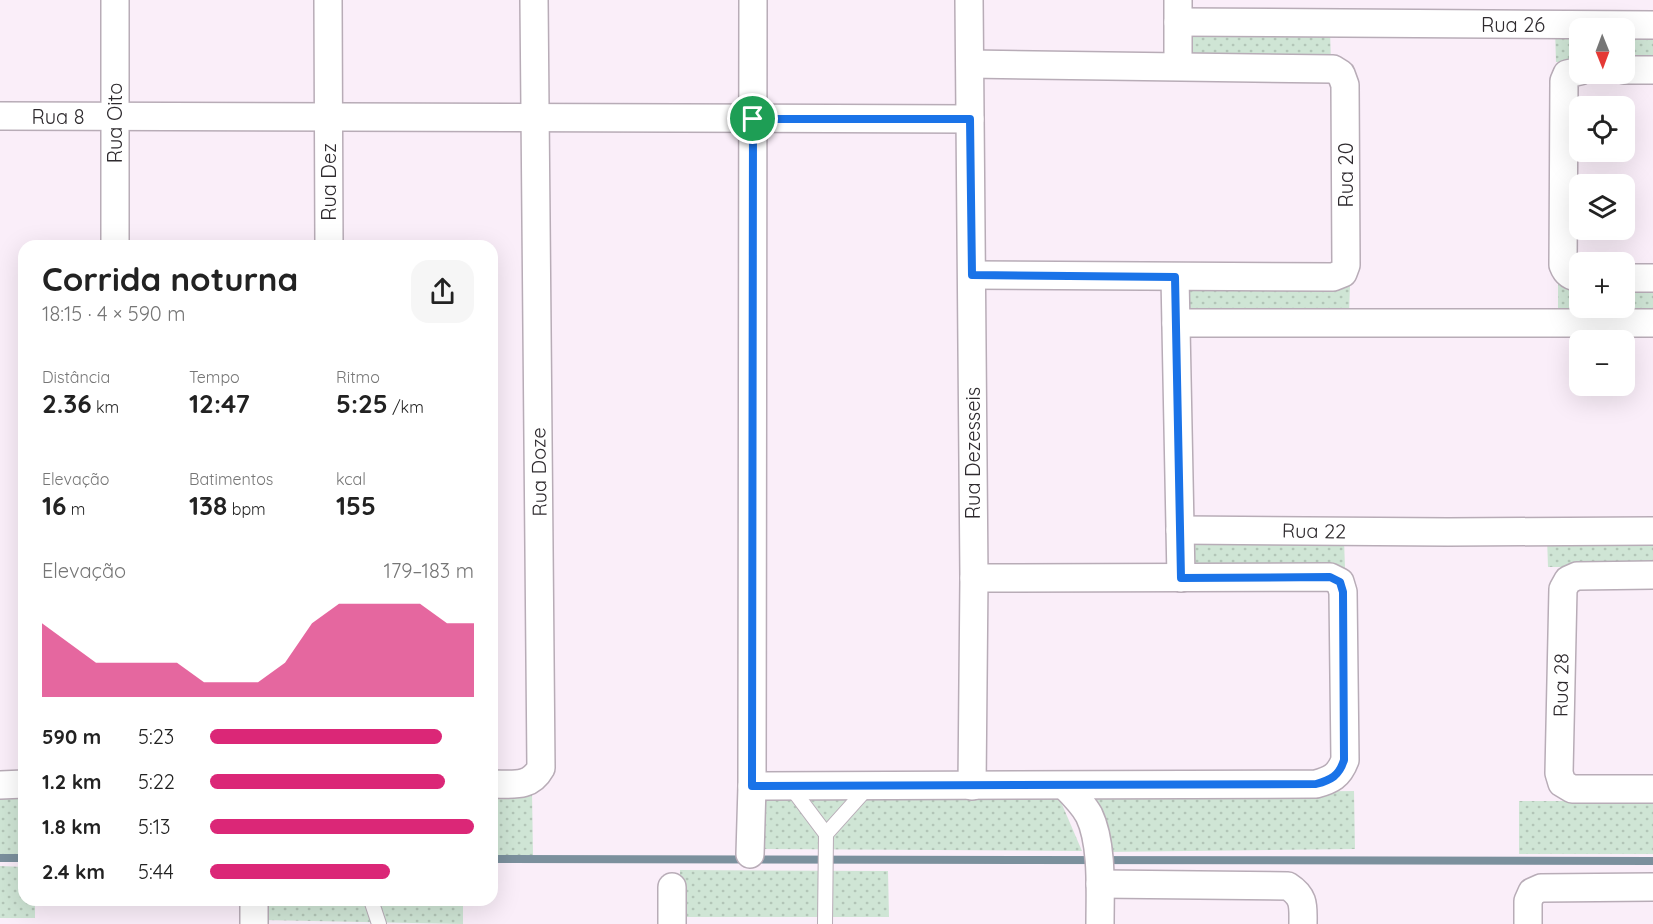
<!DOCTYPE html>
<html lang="pt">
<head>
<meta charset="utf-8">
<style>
	body { margin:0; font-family:Quicksand,sans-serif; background:#f6f6f6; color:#222; height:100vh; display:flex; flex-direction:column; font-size:22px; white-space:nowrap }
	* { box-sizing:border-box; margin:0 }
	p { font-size:20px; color:#767676 }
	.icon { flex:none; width:33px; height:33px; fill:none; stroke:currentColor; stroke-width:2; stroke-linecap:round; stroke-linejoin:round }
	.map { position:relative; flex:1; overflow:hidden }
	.sheet { position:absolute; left:18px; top:240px; width:480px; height:666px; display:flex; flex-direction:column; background:#fff; border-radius:18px; box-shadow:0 6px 24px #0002 }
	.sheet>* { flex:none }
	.needle { width:39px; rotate:179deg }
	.fabs { position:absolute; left:1569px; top:18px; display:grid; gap:12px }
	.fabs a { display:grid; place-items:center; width:66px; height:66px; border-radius:12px; background:#fff; box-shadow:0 6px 24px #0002; font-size:30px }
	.pin { position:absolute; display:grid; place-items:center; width:51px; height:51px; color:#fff; margin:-26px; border:3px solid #fff; border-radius:50%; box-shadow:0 2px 6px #0007 }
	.round { display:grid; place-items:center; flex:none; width:63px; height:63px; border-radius:18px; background:#f6f6f6 }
	.overview { display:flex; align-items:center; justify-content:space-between; height:102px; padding:0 24px }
	h1 { font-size:33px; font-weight:700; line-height:45px }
	.figures { display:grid; grid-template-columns:repeat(3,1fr); gap:9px; height:102px; padding:6px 24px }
	.figures div { display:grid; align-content:center }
	.figures b { font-size:26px; font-weight:700 }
	.figures small { font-size:16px; font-weight:400 }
	.figures p { font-size:16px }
	.chart { height:168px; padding:12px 24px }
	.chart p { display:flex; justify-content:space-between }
	.chart svg { width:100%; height:108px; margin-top:6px; fill:#db2777; opacity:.7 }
	ul { padding:0 24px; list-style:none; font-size:20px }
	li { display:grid; grid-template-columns:96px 72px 1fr; align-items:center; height:45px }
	li i { height:15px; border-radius:8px; background:#db2777 }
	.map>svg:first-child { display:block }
	.grass { fill:url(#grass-dots) }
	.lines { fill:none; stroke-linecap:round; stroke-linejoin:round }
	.stream { stroke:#7b909d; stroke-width:8 }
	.lane-casing { stroke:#b8acb7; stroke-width:16 }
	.street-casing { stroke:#b8acb7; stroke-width:30 }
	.lane { stroke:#fff; stroke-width:14 }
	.street { stroke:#fff; stroke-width:27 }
	.route-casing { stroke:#fff; stroke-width:12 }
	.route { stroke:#1a73e8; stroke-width:8 }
	.labels { text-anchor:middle; stroke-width:5; stroke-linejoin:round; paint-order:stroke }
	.street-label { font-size:20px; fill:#2e2a2e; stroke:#fff }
</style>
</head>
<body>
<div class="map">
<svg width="1653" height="924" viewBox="0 0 1653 924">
	<defs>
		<pattern id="grass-dots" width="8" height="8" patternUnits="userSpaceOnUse" patternTransform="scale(1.5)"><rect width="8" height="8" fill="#cfe5d5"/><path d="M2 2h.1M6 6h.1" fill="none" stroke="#b2c5b7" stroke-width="1.8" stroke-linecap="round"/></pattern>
	</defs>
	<rect width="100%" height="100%" fill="#faeef9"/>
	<!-- grass -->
	<g class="grass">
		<path d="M 1191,27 L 1330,31 L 1331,62 L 1192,58 Z"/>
		<path d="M 1555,30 L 1579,31 L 1579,62 L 1556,62 Z"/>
		<path d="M 1624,31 L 1653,31 L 1653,62 L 1625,62 Z"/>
		<path d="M 1183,283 L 1350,286 L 1349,314 L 1184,314 Z"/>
		<path d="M 1558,283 L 1579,284 L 1580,308 L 1624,308 L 1625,284 L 1653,284 L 1653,315 L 1558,315 Z"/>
		<path d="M 1547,537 L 1653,537 L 1653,567 L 1548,567 Z"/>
		<path d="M 1189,538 L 1344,540 L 1345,568 L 1189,567 Z"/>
		<path d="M 1354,791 L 1355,849 L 1104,852 L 1082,794 Z"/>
		<path d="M 492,792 L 532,792 L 533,856 L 492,856 Z"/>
		<path d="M 762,792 L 1058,795 L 1082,851 L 761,849 Z"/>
		<rect x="0" y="793" width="24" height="61"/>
		<rect x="1519" y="801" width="134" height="53"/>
		<path d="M 0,866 L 24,867 L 24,900 L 35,900 L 35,918 L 0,918 Z"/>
		<path d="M 680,870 L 888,871 L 889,917 L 679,917 Z"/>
		<path d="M 262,900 L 463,900 L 463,924 L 263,920 Z"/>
	</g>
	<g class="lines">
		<!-- stream -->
		<g class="stream">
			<path d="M 0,858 L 24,858"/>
			<path d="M 492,859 L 1653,861"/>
		</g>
		<defs>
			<g id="lane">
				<path d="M 790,786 L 826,834"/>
				<path d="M 371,900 L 379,924"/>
				<path d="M 825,924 L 826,834 L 869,786"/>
			</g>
			<g id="street">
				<path d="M 328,0 L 329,246"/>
				<path d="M 969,0 L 974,578 L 972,786"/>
				<path d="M 1178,22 L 1653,25"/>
				<path d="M 970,64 L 1333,69 L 1341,74 L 1345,85 L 1346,265 L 1343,273 L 1333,277 L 972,275"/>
				<path d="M 1178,66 L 1178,0"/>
				<path d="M 1624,70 L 1653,70"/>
				<path d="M 1580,71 L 1567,74 L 1564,81 L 1563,265 C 1566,273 1571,277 1580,277"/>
				<path d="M 0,116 L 970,119"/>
				<path d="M 115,246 L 115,0"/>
				<path d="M 1175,277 L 1181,578"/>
				<path d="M 1624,278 L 1653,278"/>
				<path d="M 1176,323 L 1653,323"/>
				<path d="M 1180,530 L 1448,532 L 1653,531"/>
				<path d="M 1653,575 L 1577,576 L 1568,580 L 1563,589 L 1559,773 L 1562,783 L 1572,789 L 1653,789"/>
				<path d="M 492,784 C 513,784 530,788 541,768 L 534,0"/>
				<path d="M 0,785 L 24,784"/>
				<path d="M 752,786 L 1316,784 C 1331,780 1339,776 1345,760 L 1343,592 L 1340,582 L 1330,577 L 974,578"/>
				<path d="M 1065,786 C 1074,795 1083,804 1089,815 C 1103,844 1100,892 1100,924"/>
				<path d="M 750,854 L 752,786 L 753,0"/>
				<path d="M 1100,884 L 1288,886 C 1305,897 1303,906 1303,924"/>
				<path d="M 672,887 L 672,924"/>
				<path d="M 254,924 L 254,900"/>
				<path d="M 1528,924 L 1528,901 L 1532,892 L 1541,888 L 1653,887"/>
			</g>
		</defs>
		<!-- lane casing -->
		<use href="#lane" class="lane-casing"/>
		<!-- street casing -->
		<use href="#street" class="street-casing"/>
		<!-- lane -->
		<use href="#lane" class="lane"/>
		<!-- street -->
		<use href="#street" class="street"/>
	</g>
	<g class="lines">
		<defs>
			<path id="route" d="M 753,119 L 970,119 L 972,275 L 1175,277 L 1181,578 L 1330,577 L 1340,582 L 1343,592 L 1344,760 C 1339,776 1331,780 1316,784 L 752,786 Z"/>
		</defs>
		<!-- route casing -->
		<use href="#route" class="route-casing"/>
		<!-- route -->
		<use href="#route" class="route"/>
	</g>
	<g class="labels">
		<!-- street labels -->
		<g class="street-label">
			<text x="1513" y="32">Rua 26</text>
			<text x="58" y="124">Rua 8</text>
			<text transform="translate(115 123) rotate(-90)" y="7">Rua Oito</text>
			<text transform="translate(1346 175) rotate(-90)" y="7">Rua 20</text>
			<text transform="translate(329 182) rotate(-90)" y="7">Rua Dez</text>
			<text transform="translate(973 453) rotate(-90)" y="7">Rua Dezesseis</text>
			<text transform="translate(539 472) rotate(-91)" y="7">Rua Doze</text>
			<text transform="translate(1314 531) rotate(1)" y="7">Rua 22</text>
			<text transform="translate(1561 685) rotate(-89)" y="7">Rua 28</text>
		</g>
	</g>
</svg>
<div class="fabs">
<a><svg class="needle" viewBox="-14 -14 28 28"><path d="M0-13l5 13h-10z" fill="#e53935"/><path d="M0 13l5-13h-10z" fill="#767676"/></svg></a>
<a><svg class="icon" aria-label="locate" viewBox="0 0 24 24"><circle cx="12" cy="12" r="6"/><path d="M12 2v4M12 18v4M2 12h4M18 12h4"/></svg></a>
<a><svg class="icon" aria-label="layers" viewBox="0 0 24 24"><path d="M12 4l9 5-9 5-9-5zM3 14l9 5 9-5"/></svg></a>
<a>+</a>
<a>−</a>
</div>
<div class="pin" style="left:753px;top:119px;background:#1e9e55"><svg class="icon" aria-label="arrive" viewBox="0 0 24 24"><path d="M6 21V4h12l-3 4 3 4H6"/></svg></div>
<section class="sheet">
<div class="overview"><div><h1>Corrida noturna</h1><p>18:15 · 4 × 590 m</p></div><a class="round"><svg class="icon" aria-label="share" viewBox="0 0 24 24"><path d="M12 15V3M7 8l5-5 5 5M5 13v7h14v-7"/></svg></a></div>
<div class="figures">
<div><p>Distância</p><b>2.36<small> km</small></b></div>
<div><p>Tempo</p><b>12:47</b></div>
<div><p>Ritmo</p><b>5:25<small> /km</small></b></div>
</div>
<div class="figures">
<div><p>Elevação</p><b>16<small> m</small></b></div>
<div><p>Batimentos</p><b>138<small> bpm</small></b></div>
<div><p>kcal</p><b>155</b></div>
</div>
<div class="chart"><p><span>Elevação</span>179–183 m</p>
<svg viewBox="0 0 160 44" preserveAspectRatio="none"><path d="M0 44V14L10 22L20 30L30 30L40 30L50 30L60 38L70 38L80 38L90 30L100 14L110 6L120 6L130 6L140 6L150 14L160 14V44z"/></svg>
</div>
<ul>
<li><b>590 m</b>5:23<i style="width:88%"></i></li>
<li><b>1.2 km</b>5:22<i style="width:89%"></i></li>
<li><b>1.8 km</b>5:13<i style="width:100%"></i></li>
<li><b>2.4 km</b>5:44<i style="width:68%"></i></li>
</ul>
</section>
</div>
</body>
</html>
